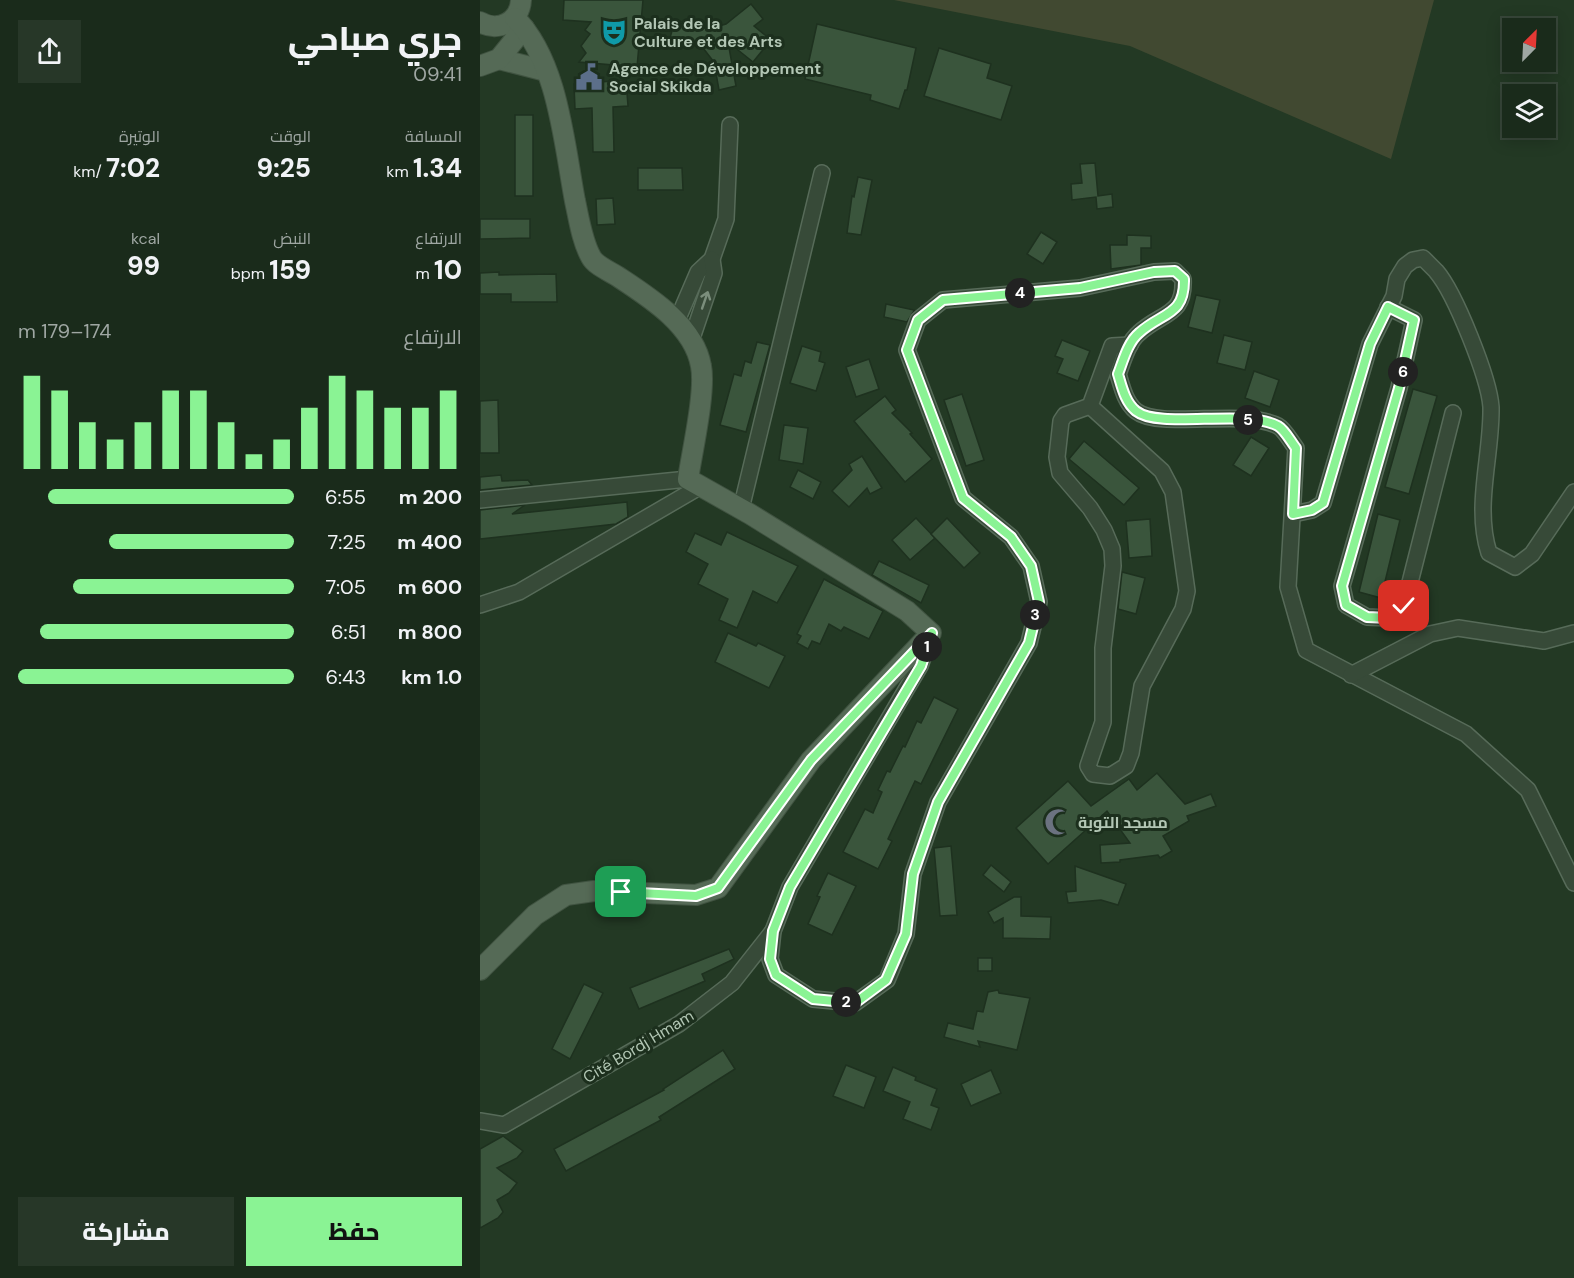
<!DOCTYPE html>
<html lang="ar">
<head>
<meta charset="utf-8">
<style>
	body { margin:0; font-family:"DM Sans",Cairo,sans-serif; background:#273728; color:#f1f3f6; direction:rtl; height:100vh; display:flex; flex-direction:column; font-size:22px; white-space:nowrap }
	* { box-sizing:border-box; margin:0 }
	p { font-size:20px; color:#9fa7a3 }
	.icon { flex:none; width:33px; height:33px; fill:none; stroke:currentColor; stroke-width:2; stroke-linecap:round; stroke-linejoin:round }
	.map { position:relative; flex:1; overflow:hidden; direction:ltr }
	.side { display:flex; flex-direction:column; background:#1a2b1b; width:480px }
	.side>* { flex:none }
	.needle { width:39px; rotate:24deg }
	.controls { position:absolute; left:1022px; top:18px; display:grid; gap:12px }
	.controls a { display:grid; place-items:center; width:54px; height:54px; border-radius:0px; background:#1a2b1b; box-shadow:0 3px 15px #0003,0 0 0 2px #38473a; font-size:30px }
	.pin { position:absolute; display:grid; place-items:center; width:51px; height:51px; color:#fff; margin:-26px; border-radius:12px; box-shadow:0 3px 9px #0006 }
	.km { position:absolute; width:30px; height:30px; margin:-15px; border-radius:50%; background:#222; color:#fff; font-size:16px; line-height:30px; text-align:center }
	.round { display:grid; place-items:center; flex:none; width:63px; height:63px; border-radius:0px; background:#273728 }
	.summary { display:flex; align-items:center; justify-content:space-between; height:102px; padding:0 18px }
	h1 { font-size:33px; font-weight:800; line-height:45px }
	.metrics { display:grid; grid-template-columns:repeat(3,1fr); gap:9px; height:102px; padding:6px 18px }
	.metrics div { display:grid; align-content:center }
	.metrics b { font-size:26px; font-weight:800 }
	.metrics small { font-size:16px; font-weight:400 }
	.metrics p { font-size:16px }
	.chart { height:168px; padding:12px 18px }
	.chart p { display:flex; justify-content:space-between }
	.chart svg { width:100%; height:108px; margin-top:6px; stroke:#8af394; stroke-width:6 }
	.button { display:flex; gap:12px; margin-top:auto; padding:12px 18px }
	.button a { flex:1; height:69px; border-radius:0px; background:#8af394; color:#111; font-size:24px; font-weight:800; line-height:69px; text-align:center }
	.button a+a { background:#273728; color:#f1f3f6 }
	ul { padding:0 18px; list-style:none; font-size:20px }
	li { display:grid; grid-template-columns:96px 72px 1fr; align-items:center; height:45px }
	li i { height:15px; border-radius:8px; background:#8af394 }
	main { display:flex; flex:1; min-height:0 }
	.map>svg:first-child { display:block }
	.green { fill:#414931 }
	.building { fill:#3a553c; stroke:#1e311f; stroke-width:1.5 }
	.lines { fill:none; stroke-linecap:round; stroke-linejoin:round }
	.minor-casing { stroke:#576b59; stroke-width:18 }
	.major-casing { stroke:#405341; stroke-width:22 }
	.minor { stroke:#374a38; stroke-width:15 }
	.major { stroke:#556a56; stroke-width:20 }
	.oneway { stroke:#7b8e7c }
	.route-casing { stroke:#fff; stroke-width:12 }
	.route { stroke:#8af394; stroke-width:8 }
	.labels { text-anchor:middle; stroke-width:6; stroke-linejoin:round; paint-order:stroke }
	.poi-label { font-size:16px; font-weight:bold; fill:#b2c6b4; stroke:#1c2f1d; text-anchor:start }
	.street-label { font-size:16px; fill:#b2c6b4; stroke:#1c2f1d }
</style>
</head>
<body>
<main>
<div class="map">
<svg width="1094" height="1278" viewBox="0 0 1094 1278">
	<rect width="100%" height="100%" fill="#233924"/>
	<!-- green -->
	<path class="green" d="M 414,0 L 954,0 L 911,159 L 650,46 Z"/>
	<!-- building -->
	<g class="building">
		<path d="M 84,0 L 163,0 L 157,67 L 99,62 L 106,53 L 101,46 L 110,34 L 105,30 L 111,22 L 83,20 Z"/>
		<path d="M 271,4 L 283,19 L 274,26 L 291,40 L 273,62 L 248,42 L 256,86 L 239,90 L 234,62 L 223,48 L 190,38 L 195,20 L 228,29 L 246,24 Z"/>
		<path d="M 337,24 L 436,48 L 427,90 L 425,90 L 419,109 L 390,100 L 391,95 L 325,79 Z"/>
		<path d="M 459,48 L 511,64 L 507,78 L 532,86 L 521,120 L 444,96 Z"/>
		<path d="M 146,80 L 148,106 L 133,107 L 134,152 L 113,152 L 112,108 L 95,109 L 94,84 Z"/>
		<rect x="35" y="115" width="18" height="81"/>
		<path d="M 615,163 L 618,196 L 632,194 L 633,207 L 617,209 L 616,197 L 592,200 L 591,184 L 602,183 L 600,164 Z"/>
		<path d="M 158,168 L 202,168 L 203,190 L 158,190 Z"/>
		<path d="M 378,177 L 392,180 L 381,235 L 367,233 L 372,196 L 374,197 Z"/>
		<path d="M 133,198 L 135,224 L 117,225 L 116,199 Z"/>
		<path d="M 0,219 L 50,219 L 50,238 L 0,239 Z"/>
		<path d="M 561,232 L 577,242 L 563,264 L 547,254 Z"/>
		<path d="M 647,235 L 671,236 L 671,248 L 661,248 L 661,265 L 631,269 L 630,245 L 647,245 Z"/>
		<path d="M 19,272 L 19,275 L 76,274 L 77,302 L 31,302 L 31,294 L 0,294 L 0,273 Z"/>
		<path d="M 716,295 L 740,300 L 732,333 L 708,327 Z"/>
		<path d="M 406,304 L 434,310 L 434,311 L 427,322 L 404,317 Z"/>
		<path d="M 744,335 L 772,342 L 765,370 L 737,363 Z"/>
		<path d="M 582,340 L 610,351 L 598,381 L 577,373 L 583,359 L 575,356 Z"/>
		<path d="M 277,342 L 290,345 L 266,432 L 240,425 L 254,374 L 261,376 L 265,361 L 271,363 Z"/>
		<path d="M 322,346 L 341,352 L 339,361 L 345,363 L 336,391 L 310,383 Z"/>
		<path d="M 389,359 L 399,389 L 376,397 L 366,367 Z"/>
		<path d="M 774,371 L 799,380 L 790,407 L 765,398 Z"/>
		<path d="M 933,389 L 957,396 L 929,494 L 905,487 Z"/>
		<path d="M 482,394 L 504,460 L 486,466 L 464,400 Z"/>
		<path d="M 405,396 L 416,410 L 412,413 L 432,433 L 430,434 L 452,459 L 425,482 L 374,421 Z"/>
		<path d="M 18,400 L 19,453 L 0,453 L 0,401 Z"/>
		<path d="M 304,425 L 328,428 L 323,464 L 299,460 Z"/>
		<path d="M 771,437 L 789,448 L 771,476 L 753,465 Z"/>
		<path d="M 604,441 L 659,488 L 644,505 L 589,459 Z"/>
		<path d="M 382,456 L 402,488 L 390,494 L 387,488 L 369,507 L 352,491 L 372,470 L 369,464 Z"/>
		<path d="M 318,470 L 341,482 L 333,499 L 310,487 Z"/>
		<path d="M 21,475 L 22,481 L 48,480 L 52,485 L 0,490 L 0,477 Z"/>
		<path d="M 147,502 L 148,517 L 136,524 L 0,539 L 0,510 L 45,505 L 32,514 Z"/>
		<path d="M 898,514 L 920,520 L 901,598 L 879,592 Z"/>
		<path d="M 436,518 L 455,538 L 430,560 L 412,540 Z"/>
		<path d="M 467,518 L 500,553 L 484,568 L 451,534 Z"/>
		<path d="M 670,519 L 672,556 L 649,558 L 646,521 Z"/>
		<path d="M 247,532 L 318,566 L 297,603 L 273,591 L 257,628 L 239,620 L 248,599 L 218,584 L 228,564 L 206,552 L 215,533 L 241,545 Z"/>
		<path d="M 399,561 L 449,585 L 441,603 L 392,575 Z"/>
		<path d="M 642,572 L 665,578 L 656,614 L 638,609 Z"/>
		<path d="M 344,579 L 403,611 L 389,639 L 364,627 L 361,631 L 349,624 L 340,644 L 332,641 L 328,649 L 317,643 L 321,636 L 317,634 Z"/>
		<path d="M 248,633 L 276,646 L 278,643 L 305,656 L 289,688 L 235,662 Z"/>
		<path d="M 454,697 L 478,709 L 441,784 L 435,781 L 408,839 L 412,841 L 398,869 L 363,852 L 385,809 L 393,813 L 402,792 L 398,790 L 407,771 L 410,772 L 423,746 L 425,747 L 437,721 L 441,723 Z"/>
		<path d="M 677,773 L 705,804 L 731,794 L 736,806 L 707,816 L 709,821 L 683,836 L 692,851 L 680,858 L 678,855 L 640,860 L 640,862 L 621,863 L 620,845 L 650,843 L 627,811 L 568,864 L 536,828 L 588,781 L 611,806 L 649,779 L 657,790 Z"/>
		<path d="M 471,846 L 477,915 L 460,916 L 454,848 Z"/>
		<path d="M 511,865 L 531,882 L 524,892 L 503,875 Z"/>
		<path d="M 595,866 L 646,884 L 638,905 L 621,900 L 588,903 L 586,892 L 596,891 Z"/>
		<path d="M 348,873 L 376,886 L 352,935 L 328,924 L 340,897 L 337,896 Z"/>
		<path d="M 534,897 L 541,897 L 541,916 L 571,917 L 570,939 L 523,938 L 523,918 L 514,923 L 508,912 Z"/>
		<path d="M 249,949 L 254,959 L 222,974 L 225,981 L 159,1009 L 150,988 Z"/>
		<rect x="498" y="958" width="14" height="13"/>
		<path d="M 104,984 L 123,993 L 90,1059 L 72,1049 Z"/>
		<path d="M 518,990 L 519,993 L 550,998 L 537,1050 L 498,1041 L 500,1047 L 464,1037 L 468,1023 L 493,1029 L 497,1011 L 503,1012 L 508,992 Z"/>
		<path d="M 243,1050 L 255,1069 L 179,1117 L 181,1120 L 86,1171 L 74,1149 L 184,1090 L 183,1089 Z"/>
		<path d="M 366,1065 L 396,1077 L 384,1108 L 353,1096 Z"/>
		<path d="M 413,1067 L 436,1077 L 435,1080 L 457,1089 L 451,1105 L 459,1108 L 451,1130 L 423,1119 L 430,1102 L 403,1091 Z"/>
		<path d="M 511,1070 L 521,1093 L 491,1106 L 481,1084 Z"/>
		<path d="M 23,1136 L 43,1151 L 37,1158 L 17,1168 L 37,1183 L 29,1193 L 17,1200 L 23,1212 L 18,1218 L 0,1228 L 0,1149 Z"/>
	</g>
	<g class="lines">
		<defs>
			<g id="minor">
				<path d="M 908,307 L 934,320 L 919,388 L 862,586 L 866,605 L 887,617 L 910,618 L 924,606 L 973,413"/>
				<path d="M 196,323 L 218,272 L 232,259 L 246,219 L 250,125"/>
				<path d="M 211,341 L 234,273 L 232,259"/>
				<path d="M 610,406 L 585,415 L 581,421 L 577,457 L 580,473 L 610,508 L 624,530 L 632,549 L 633,566 L 623,648 L 623,722 L 608,766 L 613,774 L 630,776 L 646,766 L 651,753 L 662,686 L 703,609 L 707,591 L 693,492 L 682,471 L 610,406 L 632,346 L 650,345"/>
				<path d="M 0,500 L 208,479"/>
				<path d="M 261,509 L 342,173"/>
				<path d="M 813,514 L 832,510 L 843,503 L 890,344 L 914,296 L 917,279 L 925,266 L 933,260 L 943,258 C 947,262 952,267 956,271 C 975,293 1009,378 1011,407 C 1012,455 994,506 1009,553 L 1035,567 L 1052,554 L 1094,492"/>
				<path d="M 0,605 L 39,592 L 221,486"/>
				<path d="M 451,635 L 440,666 L 310,887 L 293,931 L 290,959 L 296,975 L 333,999 L 375,1003 L 407,980 L 426,934 L 433,874 L 458,802 L 549,643 L 559,602 L 551,566 L 531,537 L 483,498 L 427,350 L 438,320 L 463,300 L 600,288 L 674,272 L 695,271 L 703,279 C 705,316 682,312 659,333 C 648,342 643,361 638,374 C 642,387 645,402 656,411 C 680,430 764,408 798,426 C 805,430 811,442 816,448 L 808,587 L 826,650 L 986,734 L 1048,790 L 1094,883"/>
				<path d="M 871,675 L 950,634 L 978,628 L 1064,641 L 1094,633"/>
				<path d="M 0,1121 L 24,1125 L 199,1024 L 252,983 L 293,931"/>
			</g>
			<g id="major">
				<path d="M 0,22 C 19,33 40,21 41,0"/>
				<path d="M 19,59 L 66,71"/>
				<path d="M 0,66 L 19,59 L 44,28"/>
				<path d="M 0,970 L 55,915 L 86,895 L 114,891 L 216,895 L 238,888 L 331,760 L 451,633 L 427,611 L 270,514 L 208,479 C 212,452 226,391 221,366 C 214,325 169,297 137,276 C 129,271 115,265 111,257 C 102,241 99,219 95,201 C 84,143 78,61 35,18"/>
			</g>
		</defs>
		<!-- minor casing -->
		<use href="#minor" class="minor-casing"/>
		<!-- major casing -->
		<use href="#major" class="major-casing"/>
		<!-- minor -->
		<use href="#minor" class="minor"/>
		<!-- major -->
		<use href="#major" class="major"/>
	</g>
	<!-- one-way arrows -->
	<defs><path id="oneway-shaft" d="M-6 0H5M1.5-3L5.5 0L1.5 3" fill="none" stroke-width="1.6" stroke-linecap="round" stroke-linejoin="round" transform="scale(1.5)"/></defs>
	<use class="oneway" href="#oneway-shaft" transform="translate(225 300) rotate(-71)"/>
	<g class="lines">
		<defs>
			<path id="route" d="M 141,892 L 216,896 L 238,888 L 331,760 L 452,633 L 441,666 L 310,887 L 293,931 L 290,959 L 296,975 L 333,999 L 375,1003 L 406,980 L 426,934 L 433,874 L 458,802 L 549,643 L 559,602 L 551,566 L 531,537 L 483,498 L 427,350 L 438,320 L 463,300 L 600,288 L 674,272 L 695,271 L 704,279 C 705,316 682,312 659,333 C 648,342 643,361 638,374 C 642,387 645,402 656,411 C 680,430 764,408 798,426 C 805,430 811,442 816,448 L 813,514 L 832,510 L 843,503 L 890,344 L 908,307 L 934,320 L 919,388 L 862,586 L 866,605 L 887,617 L 909,618 L 924,606"/>
		</defs>
		<!-- route casing -->
		<use href="#route" class="route-casing"/>
		<!-- route -->
		<use href="#route" class="route"/>
	</g>
	<!-- icons -->
	<defs>
		<symbol id="theatre-bare" viewBox="-9 -9 18 18"><path d="M-5-5.5Q0-4 5-5.5V0Q5 5 0 6Q-5 5-5 0ZM-3.3-2.5H-1v1.5H-3.3ZM1-2.5H3.3v1.5H1ZM-2.8 1Q0 5.5 2.8 1Z" fill="#0f9aa8" stroke="#1c2f1d" stroke-width="2.5" paint-order="stroke"/></symbol>
		<symbol id="civic-bare" viewBox="-9 -9 18 18"><path d="M-.6-6.5H3V-4.5H.6V-3L4-1V1h2V6H-6V1h2V-1L-.6-3ZM-1.2 2.5V6h2.4V2.5Z" fill="#5c6f8a" stroke="#1c2f1d" stroke-width="2.5" paint-order="stroke"/></symbol>
		<symbol id="mosque-bare" viewBox="-9 -9 18 18"><path d="M3.5-4.9A6 6 0 1 0 3.5 4.9A5 5 0 1 1 3.5-4.9Z" fill="#6b7280" stroke="#1c2f1d" stroke-width="2.5" paint-order="stroke"/></symbol>
	</defs>
	<g fill-rule="evenodd">
		<use href="#theatre-bare" x="115" y="13" width="38" height="38"/>
		<use href="#civic-bare" x="90" y="58" width="38" height="38"/>
		<use href="#mosque-bare" x="559" y="803" width="38" height="38"/>
	</g>
	<g class="labels">
		<!-- poi labels -->
		<g class="poi-label">
			<text x="154" y="29">Palais de la<tspan x="154" dy="18">Culture et des Arts</tspan></text>
			<text x="129" y="74">Agence de Développement<tspan x="129" dy="18">Social Skikda</tspan></text>
			<text x="598" y="828">مسجد التوبة</text>
		</g>
		<!-- street labels -->
		<g class="street-label">
			<text transform="translate(158 1046) rotate(-31)" y="6">Cité Bordj Hmam</text>
		</g>
	</g>
</svg>
<div class="controls">
<a><svg class="needle" viewBox="-14 -14 28 28"><path d="M0-13l5 13h-10z" fill="#e53935"/><path d="M0 13l5-13h-10z" fill="#9fa7a3"/></svg></a>
<a><svg class="icon" aria-label="layers" viewBox="0 0 24 24"><path d="M12 4l9 5-9 5-9-5zM3 14l9 5 9-5"/></svg></a>
</div>
<div class="pin" style="left:141px;top:892px;background:#1e9e55"><svg class="icon" aria-label="arrive" viewBox="0 0 24 24"><path d="M6 21V4h12l-3 4 3 4H6"/></svg></div>
<div class="pin" style="left:924px;top:606px;background:#d93025"><svg class="icon" aria-label="check" viewBox="0 0 24 24"><path d="M5 12l5 5 9-10"/></svg></div>
<b class="km" style="left:447px;top:647px">1</b>
<b class="km" style="left:366px;top:1002px">2</b>
<b class="km" style="left:555px;top:615px">3</b>
<b class="km" style="left:540px;top:293px">4</b>
<b class="km" style="left:768px;top:420px">5</b>
<b class="km" style="left:923px;top:372px">6</b>
</div>
<section class="side">
<div class="summary"><div><h1>جري صباحي</h1><p>09:41</p></div><a class="round"><svg class="icon" aria-label="share" viewBox="0 0 24 24"><path d="M12 15V3M7 8l5-5 5 5M5 13v7h14v-7"/></svg></a></div>
<div class="metrics">
<div><p>المسافة</p><b>1.34<small> km</small></b></div>
<div><p>الوقت</p><b>9:25</b></div>
<div><p>الوتيرة</p><b>7:02<small> /km</small></b></div>
</div>
<div class="metrics">
<div><p>الارتفاع</p><b>10<small> m</small></b></div>
<div><p>النبض</p><b>159<small> bpm</small></b></div>
<div><p>kcal</p><b>99</b></div>
</div>
<div class="chart"><p><span>الارتفاع</span>174–179 m</p>
<svg viewBox="0 0 160 44" preserveAspectRatio="none"><path d="M5 44V6M15 44V12M25 44V25M35 44V32M45 44V25M55 44V12M65 44V12M75 44V25M85 44V38M95 44V32M105 44V19M115 44V6M125 44V12M135 44V19M145 44V19M155 44V12"/></svg>
</div>
<ul>
<li><b>200 m</b>6:55<i style="width:89%"></i></li>
<li><b>400 m</b>7:25<i style="width:67%"></i></li>
<li><b>600 m</b>7:05<i style="width:80%"></i></li>
<li><b>800 m</b>6:51<i style="width:92%"></i></li>
<li><b>1.0 km</b>6:43<i style="width:100%"></i></li>
</ul>
<div class="button"><a>حفظ</a><a>مشاركة</a></div>
</section>
</main>
</body>
</html>
